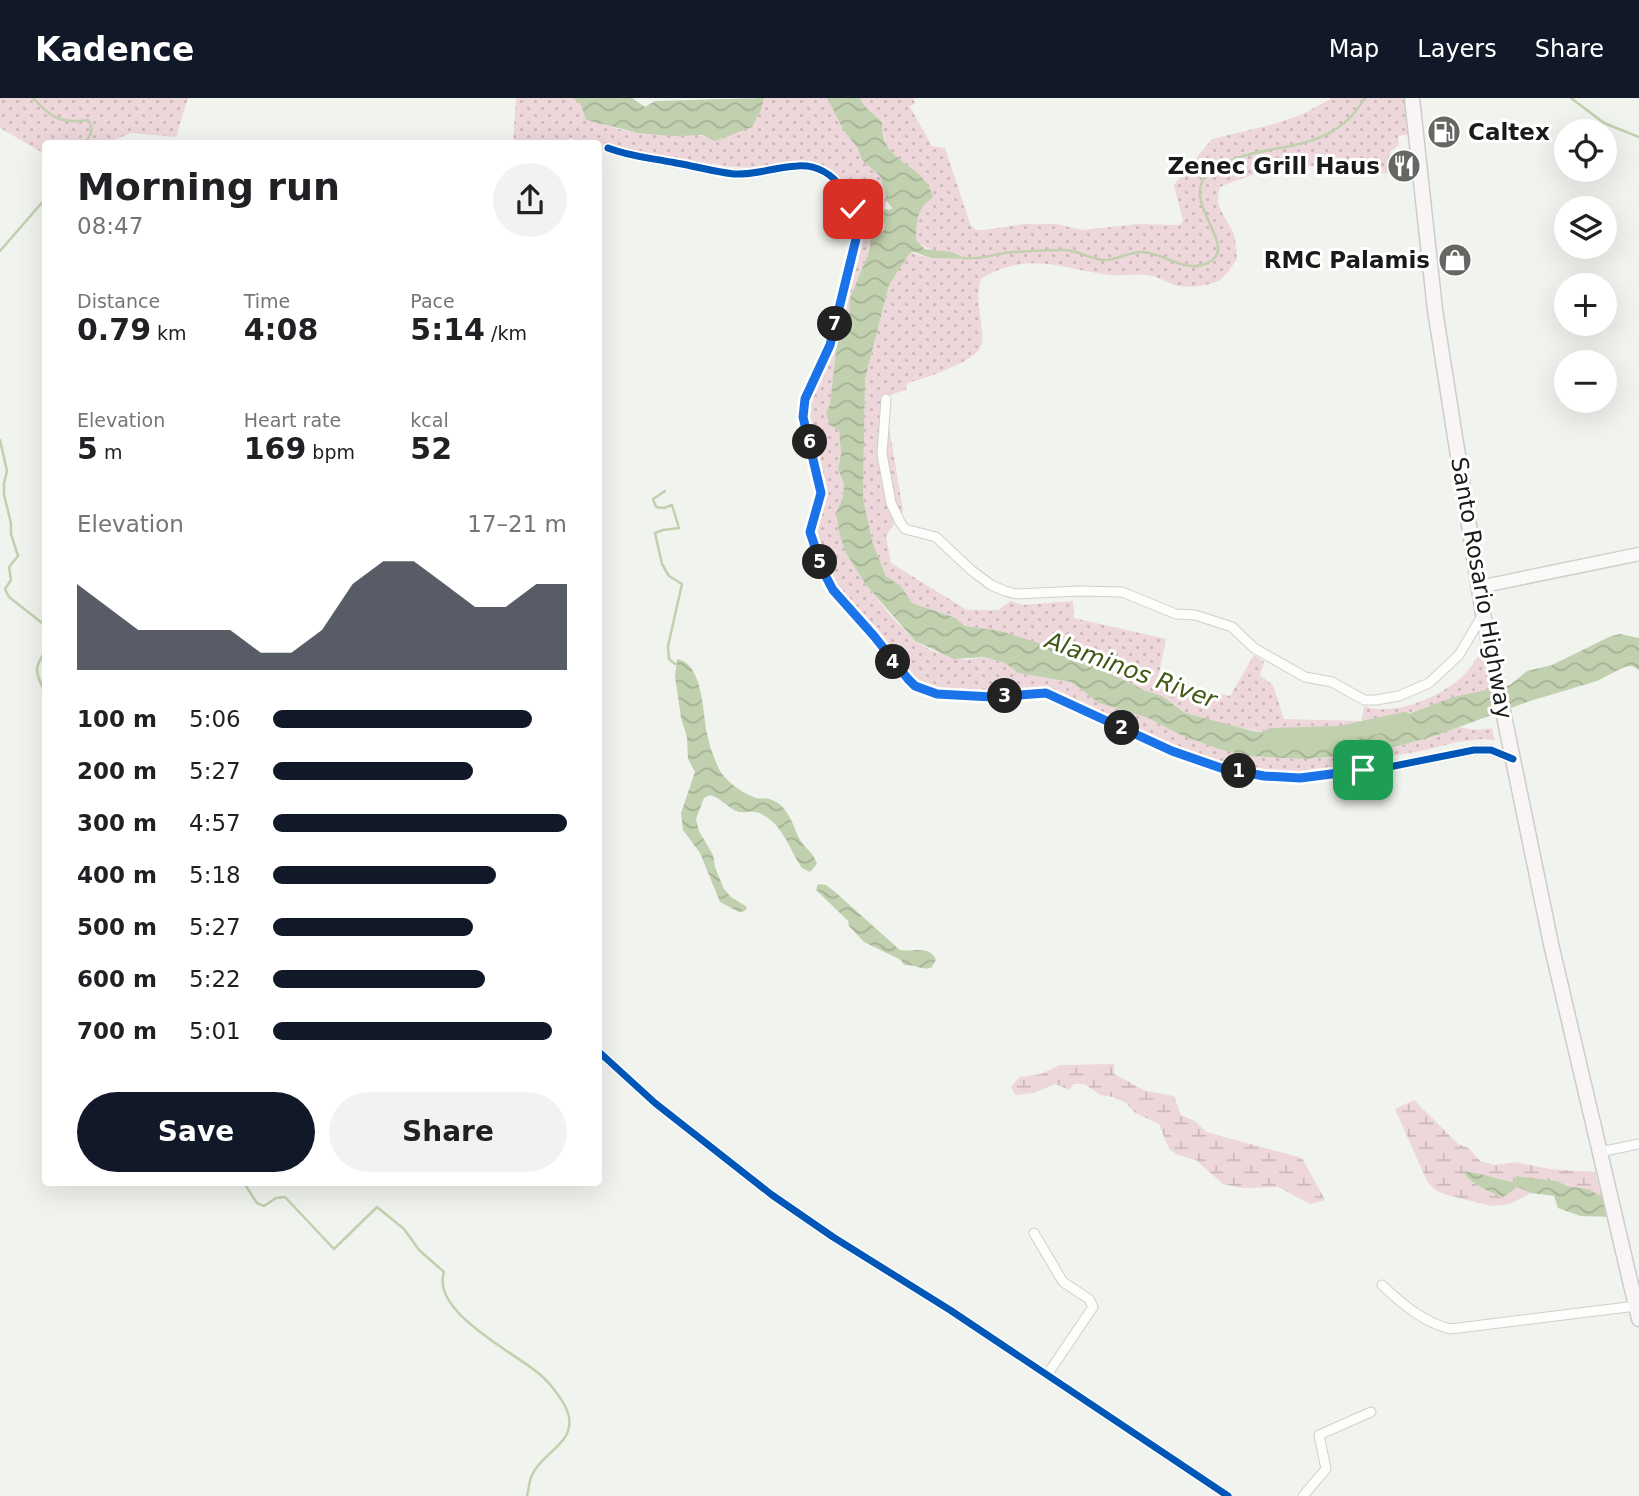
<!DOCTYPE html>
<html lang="en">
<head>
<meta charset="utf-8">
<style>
	body { margin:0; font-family:"DejaVu Sans",sans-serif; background:#f2f2f2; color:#202124; height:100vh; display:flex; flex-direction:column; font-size:26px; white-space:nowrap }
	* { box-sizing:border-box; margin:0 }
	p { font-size:23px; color:#757577 }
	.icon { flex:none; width:38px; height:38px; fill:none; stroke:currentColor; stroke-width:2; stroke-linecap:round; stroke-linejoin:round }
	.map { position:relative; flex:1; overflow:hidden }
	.drawer { position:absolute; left:42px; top:42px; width:560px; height:1046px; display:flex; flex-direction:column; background:#fff; border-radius:7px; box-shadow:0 7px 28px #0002 }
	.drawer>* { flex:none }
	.controls { position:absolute; left:1554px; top:21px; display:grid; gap:14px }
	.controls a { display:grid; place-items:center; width:63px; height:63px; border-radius:50%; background:#fff; box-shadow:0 7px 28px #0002; font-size:35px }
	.pin { position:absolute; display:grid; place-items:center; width:60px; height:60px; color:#fff; margin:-30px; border-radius:14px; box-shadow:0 4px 10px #0006 }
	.km { position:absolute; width:35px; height:35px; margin:-18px; border-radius:50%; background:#222; color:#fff; font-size:19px; line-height:35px; text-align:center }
	.round { display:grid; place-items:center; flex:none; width:74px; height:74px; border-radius:37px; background:#f2f2f2 }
	.summary { display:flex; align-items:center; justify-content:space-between; height:119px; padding:0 35px }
	h1 { font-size:38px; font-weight:600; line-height:52px }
	.stats { display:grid; grid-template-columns:repeat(3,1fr); gap:10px; height:119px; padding:7px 35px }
	.stats div { display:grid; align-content:center }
	.stats b { font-size:30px; font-weight:600 }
	.stats small { font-size:19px; font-weight:400 }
	.stats p { font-size:19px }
	.chart { height:196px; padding:14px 35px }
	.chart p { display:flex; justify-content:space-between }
	.chart svg { width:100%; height:126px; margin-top:7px; fill:#111827; opacity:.7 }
	.primary-button { display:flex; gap:14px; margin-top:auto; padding:14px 35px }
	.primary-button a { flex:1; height:80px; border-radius:42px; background:#111827; color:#fff; font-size:28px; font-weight:600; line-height:80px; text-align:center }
	.primary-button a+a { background:#f2f2f2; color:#202124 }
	ul { padding:0 35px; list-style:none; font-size:23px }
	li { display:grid; grid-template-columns:112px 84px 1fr; align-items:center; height:52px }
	li i { height:18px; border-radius:9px; background:#111827 }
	header { display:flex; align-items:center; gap:42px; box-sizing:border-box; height:98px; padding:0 35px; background:#111827; color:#fff }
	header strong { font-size:33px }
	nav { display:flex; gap:38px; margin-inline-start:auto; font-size:24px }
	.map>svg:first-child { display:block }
	.grass { fill:url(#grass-dots) }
	.wetland { fill:url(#wetland-marsh) }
	.water { fill:url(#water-waves) }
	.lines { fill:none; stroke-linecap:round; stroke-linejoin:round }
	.stream { stroke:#c1d0ae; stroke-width:2.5 }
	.river { stroke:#c1d0ae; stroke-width:16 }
	.street-casing { stroke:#ced0cc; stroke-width:11 }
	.secondary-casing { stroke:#ced0cc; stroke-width:15 }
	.primary-casing { stroke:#cccdca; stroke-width:17 }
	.street { stroke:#fdfdfc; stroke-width:9 }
	.secondary { stroke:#faf9f8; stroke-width:12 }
	.primary { stroke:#f9f4f5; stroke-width:14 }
	.cycleway-casing { stroke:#fff; stroke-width:11 }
	.cycleway { stroke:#0057b8; stroke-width:7 }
	.route-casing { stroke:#fff; stroke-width:14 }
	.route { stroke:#1a73e8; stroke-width:9 }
	.labels { text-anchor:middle; stroke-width:6; stroke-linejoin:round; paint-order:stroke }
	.poi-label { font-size:23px; font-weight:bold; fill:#191b18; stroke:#fff; text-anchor:end }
	.street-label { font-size:23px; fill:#191b18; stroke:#fff }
	.water-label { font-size:24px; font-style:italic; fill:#415814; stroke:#fff }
</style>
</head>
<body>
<header>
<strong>Kadence</strong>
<nav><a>Map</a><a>Layers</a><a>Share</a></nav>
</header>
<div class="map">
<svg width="1639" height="1398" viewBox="0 0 1639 1398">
	<defs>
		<pattern id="grass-dots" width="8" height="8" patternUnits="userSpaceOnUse" patternTransform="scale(1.75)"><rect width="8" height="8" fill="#edd7da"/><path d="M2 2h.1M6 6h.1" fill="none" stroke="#cbb8ba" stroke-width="1.8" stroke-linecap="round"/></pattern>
		<pattern id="wetland-marsh" width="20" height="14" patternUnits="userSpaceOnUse" patternTransform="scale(1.75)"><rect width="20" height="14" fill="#edd7da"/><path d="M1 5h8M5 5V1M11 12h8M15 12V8" fill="none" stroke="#cbb8ba"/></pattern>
		<pattern id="water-waves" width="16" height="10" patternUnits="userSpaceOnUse" patternTransform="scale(1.75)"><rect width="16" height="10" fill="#c1d0ae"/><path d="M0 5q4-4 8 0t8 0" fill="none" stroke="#a5b295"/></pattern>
	</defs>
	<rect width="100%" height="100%" fill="#f1f4ee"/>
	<!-- grass -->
	<g class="grass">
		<path d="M 0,0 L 188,0 L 176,39 L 131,35 L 107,45 L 46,46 L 45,56 L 0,30 Z"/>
		<path d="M 516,0 L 573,0 L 581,7 L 586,22 C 599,23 610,30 623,32 C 653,38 687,29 715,43 L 761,12 L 764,0 L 827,0 L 844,33 L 857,49 L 862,62 L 880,78 L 887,103 L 884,111 L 886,128 L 869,148 L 867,159 L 850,200 L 849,218 L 837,243 L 830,306 L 826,315 L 839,332 L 841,356 L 838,371 L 844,386 L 843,399 L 836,415 L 846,455 L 866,487 L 891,518 L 915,543 L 932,553 L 965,562 L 984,559 L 1005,565 L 1018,575 L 1071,584 L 1099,605 L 1148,620 L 1199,644 L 1248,658 L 1306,661 L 1352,658 L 1393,650 L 1459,629 L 1475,632 L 1492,630 L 1494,642 L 1482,641 L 1457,644 L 1426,652 L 1310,673 L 1271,673 L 1221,665 L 1176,650 L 1060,598 L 936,594 L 916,587 L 834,489 L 814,436 L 822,405 L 806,315 L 810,298 L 821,281 L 829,259 L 858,118 L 823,72 L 732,69 L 640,54 L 614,56 L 599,51 L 598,46 L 584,45 L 570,40 L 566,45 L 513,46 Z"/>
		<path d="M 860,0 L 913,0 L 915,5 L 910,9 L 932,48 L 945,50 L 971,128 L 976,132 L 984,132 L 1024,126 L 1056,126 L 1083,132 L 1137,126 L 1179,127 L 1183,123 L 1174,87 L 1212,41 L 1274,26 L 1303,16 L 1332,0 L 1404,0 L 1409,36 L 1398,38 L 1399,47 L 1390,54 L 1391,76 C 1366,74 1340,69 1315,68 C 1282,66 1250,76 1220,89 C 1214,110 1223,114 1232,132 C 1236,140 1236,151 1237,161 C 1232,168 1227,177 1220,182 C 1210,188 1189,190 1178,188 C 1169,186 1161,180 1153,178 C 1140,175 1124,178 1110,177 C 1060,171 1029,152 981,181 C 975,199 981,216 982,235 C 983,241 982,250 976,255 C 963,267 924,281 907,285 L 906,292 L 884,299 L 903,413 L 886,438 L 891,465 L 967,512 L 998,512 L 1011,503 L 1023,507 L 1073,503 L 1074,520 L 1166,541 L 1158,581 L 1230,598 L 1254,557 L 1264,564 L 1260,577 L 1273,587 L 1284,621 L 1362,623 L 1364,608 C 1396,620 1450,596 1470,570 C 1476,563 1480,553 1484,546 L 1493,591 L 1453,599 L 1359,635 L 1303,639 L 1280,637 L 1226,627 L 1185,615 L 1162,598 L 1144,592 L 1061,552 L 1001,533 L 965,528 L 954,519 L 912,505 L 901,488 L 886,478 L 873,446 L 863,401 L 865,281 L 889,187 L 910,155 L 931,160 L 964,161 C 945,151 931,157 916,142 L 917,117 L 923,105 L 906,67 L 893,57 L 887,47 L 877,18 L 865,11 Z"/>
	</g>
	<!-- wetland -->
	<g class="wetland">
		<path d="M 1114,966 L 1114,976 L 1146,993 L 1174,998 L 1181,1017 L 1195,1023 L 1206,1034 L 1302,1060 L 1325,1102 L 1310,1106 L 1278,1089 L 1242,1090 L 1223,1086 L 1196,1062 L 1178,1057 L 1169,1051 L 1159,1026 L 1135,1015 L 1126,1005 L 1113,999 L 1100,997 L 1085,986 L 1074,986 L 1069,992 L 1056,986 L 1033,995 L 1015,997 L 1011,988 L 1020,979 L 1041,976 L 1060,967 Z"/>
		<path d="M 1414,1002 L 1458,1046 L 1469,1050 L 1480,1063 L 1495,1067 L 1515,1064 L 1550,1071 L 1595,1074 L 1602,1100 L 1588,1091 L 1567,1088 L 1557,1083 L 1517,1078 L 1515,1084 C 1497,1081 1481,1074 1463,1073 C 1471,1087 1487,1093 1502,1099 L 1517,1089 L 1531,1095 L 1510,1106 L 1492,1108 L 1447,1097 L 1435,1092 L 1427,1083 L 1395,1011 Z"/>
	</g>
	<!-- water -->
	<g class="water">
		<path d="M 573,0 L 632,0 L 645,9 L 655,3 L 764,0 L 761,12 L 752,29 L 715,43 L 702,37 L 672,38 L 638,35 L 586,22 L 581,7 Z"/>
		<path d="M 827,0 L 860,0 C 865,12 874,14 882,25 C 880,66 925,65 933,99 C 916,110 917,124 916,142 L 925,151 L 951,154 L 967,161 L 931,160 L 914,154 L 910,155 L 889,187 L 865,281 L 863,401 L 873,446 L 886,478 L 901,488 L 912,505 L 954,519 L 965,528 L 1001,533 L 1061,552 L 1144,592 L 1162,598 L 1185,615 L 1253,633 L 1303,639 L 1359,635 L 1453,599 L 1510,587 L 1527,573 L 1552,567 L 1611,538 L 1620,536 L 1639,540 L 1639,572 L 1632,568 L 1624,569 L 1597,583 L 1530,603 L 1437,637 L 1374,655 L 1306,661 L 1248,658 L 1219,651 L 1181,637 L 1148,620 L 1099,605 L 1071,584 L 1018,575 L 1005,565 L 984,559 L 954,561 L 915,543 L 866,487 L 846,455 L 840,438 L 836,415 L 843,399 L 844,386 L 838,371 L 841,356 L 839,332 L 830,327 L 826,315 L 830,306 L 837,243 L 849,218 L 850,200 L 867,159 L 873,137 L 883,133 L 886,128 L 882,122 L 884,111 L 890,112 L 892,110 L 887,103 L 880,78 L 862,62 L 857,49 L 844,33 Z"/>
		<path d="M 677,561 C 703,565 703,616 707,635 C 709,647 714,660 719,671 C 726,684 742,695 756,700 C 761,701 768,700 772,702 C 788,708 793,727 799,740 C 804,750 813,753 817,766 L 810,774 L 802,770 C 789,751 783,726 761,716 C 753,711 742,717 734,712 C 725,707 722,701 710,697 L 704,700 L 696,721 L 699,733 L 713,757 L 715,769 L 724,791 L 731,799 L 747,809 L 745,813 L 739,814 L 720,804 L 700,755 L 683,732 L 681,715 L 695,674 L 688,661 L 687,639 L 681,620 L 675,578 Z"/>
		<path d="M 818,786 L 826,787 L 835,794 L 900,852 C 913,854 930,847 936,862 L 931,870 C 921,872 915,866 904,867 L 901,862 L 864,844 L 849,828 L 848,823 L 841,816 L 816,792 Z"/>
		<path d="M 1462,1073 C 1480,1074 1496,1081 1514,1084 L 1516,1078 L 1557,1083 L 1567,1088 L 1588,1091 L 1608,1102 L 1612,1119 L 1580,1118 L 1558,1110 L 1554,1098 L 1531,1095 L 1517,1089 L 1503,1099 C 1486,1093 1473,1087 1462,1073 Z"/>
	</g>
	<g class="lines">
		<!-- stream -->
		<g class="stream">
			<path d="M 33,0 C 51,20 61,26 88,22 C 95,31 90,37 85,46"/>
			<path d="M 1571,0 L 1604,25 L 1639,39"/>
			<path d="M 0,153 L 46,100"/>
			<path d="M 963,160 C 979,162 991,157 1005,155 C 1024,153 1045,152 1064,152 C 1078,152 1091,162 1105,162 C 1117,162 1129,154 1141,154 C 1162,154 1181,173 1202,167 C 1250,153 1171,101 1212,73 C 1264,37 1325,65 1365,0"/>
			<path d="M 0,342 L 7,373 L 4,385 L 4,397 L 11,425 L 11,436 L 18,458 L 9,469 L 11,482 L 5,491 L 9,499 L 46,528"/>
			<path d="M 665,393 L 653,401 L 656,409 L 664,410 L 672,407 L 679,430 L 663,432 L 655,435 L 662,466 L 669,478 L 682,486 L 668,548 L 669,561 L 675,566"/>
			<path d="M 46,553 C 30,573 39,578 46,598"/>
			<path d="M 248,1085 L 246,1088 L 257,1105 L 264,1108 L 276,1100 L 285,1099 L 334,1151 L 377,1109 L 404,1131 L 419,1152 L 444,1174 C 430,1215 520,1257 543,1279 C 552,1288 564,1303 568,1315 C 577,1345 542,1354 532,1377 C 529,1383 529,1391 527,1398"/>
		</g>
		<!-- river -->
		<path class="river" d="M 1271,638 L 1339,636 L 1404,622"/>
		<defs>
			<g id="street">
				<path d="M 608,50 C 631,59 652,60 676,65 C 695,68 714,74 734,76 C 758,77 774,69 797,68 C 836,65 859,107 856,141 L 830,247 L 805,301 L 803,319 L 821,395 L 810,434 L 823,473 L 833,492 L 875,538 L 915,588 L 937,596 L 967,599 L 1017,598 L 1046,595 L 1172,653 L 1221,670 L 1264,678 L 1318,679 L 1384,670 L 1474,652 L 1491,652 L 1513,661"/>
				<path d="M 886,301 L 882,356 L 891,405 L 900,424 L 905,431 L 936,439 L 971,472 L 991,487 L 1005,493 L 1016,496 L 1080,493 L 1122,494 L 1176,516 L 1195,517 L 1232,529 L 1254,550 L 1305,579 L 1332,584 L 1364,602 L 1376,602 L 1399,598 L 1429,585 L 1459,557 L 1482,518"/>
				<path d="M 598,953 L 655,1005 L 772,1097 L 833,1139 L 950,1212 L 1228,1398"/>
				<path d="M 1600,1054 L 1639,1046"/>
				<path d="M 1034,1135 L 1063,1184 L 1089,1201 L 1093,1209 L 1047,1277"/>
				<path d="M 1382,1187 C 1402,1206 1423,1224 1450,1231 L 1636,1208"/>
				<path d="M 1303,1398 L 1326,1371 L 1319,1337 L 1371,1314"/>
			</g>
			<path id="secondary" d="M 1479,489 L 1639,456"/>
			<path id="primary" d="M 1412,0 L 1435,212 L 1483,516 L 1551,846 L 1639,1221"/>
		</defs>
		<!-- street casing -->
		<use href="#street" class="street-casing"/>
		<!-- secondary casing -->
		<use href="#secondary" class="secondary-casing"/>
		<!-- primary casing -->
		<use href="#primary" class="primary-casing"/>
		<!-- street -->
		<use href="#street" class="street"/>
		<!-- secondary -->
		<use href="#secondary" class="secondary"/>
		<!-- primary -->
		<use href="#primary" class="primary"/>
		<defs>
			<g id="cycleway">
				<path d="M 608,50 C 631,59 652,60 676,65 C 695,68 714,74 734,76 C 758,77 774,69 797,68 C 836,65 859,107 856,141 L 830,247 L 805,301 L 803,319 L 821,395 L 810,434 L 823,473 L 833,492 L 875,538 L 915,588 L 937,596 L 967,599 L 1017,598 L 1046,595 L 1172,653 L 1221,670 L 1264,678 L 1318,679 L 1384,670 L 1474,652 L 1491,652 L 1513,661"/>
				<path d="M 598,953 L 655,1005 L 772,1097 L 833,1139 L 950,1212 L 1228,1398"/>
			</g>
		</defs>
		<!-- cycleway casing -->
		<use href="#cycleway" class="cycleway-casing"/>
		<!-- cycleway -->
		<use href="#cycleway" class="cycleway"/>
	</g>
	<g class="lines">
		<defs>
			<path id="route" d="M 853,111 L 857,126 L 856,141 L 830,247 L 805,301 L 803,319 L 821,395 L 810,434 L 823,473 L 833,492 L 874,538 L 908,581 L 915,588 L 937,596 L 992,599 L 1046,595 L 1172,653 L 1221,670 L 1264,678 L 1300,680 L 1363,672"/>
		</defs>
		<!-- route casing -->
		<use href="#route" class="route-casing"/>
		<!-- route -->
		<use href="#route" class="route"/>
	</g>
	<!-- icons -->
	<defs>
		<symbol id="fuel-disc" viewBox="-11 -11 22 22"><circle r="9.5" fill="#656763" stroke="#fff"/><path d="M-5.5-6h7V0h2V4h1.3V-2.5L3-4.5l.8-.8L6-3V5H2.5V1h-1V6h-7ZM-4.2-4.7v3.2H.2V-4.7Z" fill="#fff"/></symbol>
		<symbol id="restaurant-disc" viewBox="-11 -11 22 22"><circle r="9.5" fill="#656763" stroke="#fff"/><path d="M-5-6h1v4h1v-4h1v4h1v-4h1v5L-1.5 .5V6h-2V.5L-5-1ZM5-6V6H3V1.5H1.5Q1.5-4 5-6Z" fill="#fff"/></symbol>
		<symbol id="shop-disc" viewBox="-11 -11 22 22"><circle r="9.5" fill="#656763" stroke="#fff"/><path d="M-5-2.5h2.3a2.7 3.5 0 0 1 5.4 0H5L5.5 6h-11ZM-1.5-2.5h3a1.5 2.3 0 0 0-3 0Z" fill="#fff"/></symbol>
	</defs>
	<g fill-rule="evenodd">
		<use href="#fuel-disc" x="1425" y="15" width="38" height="38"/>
		<use href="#restaurant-disc" x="1385" y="49" width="38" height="38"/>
		<use href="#shop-disc" x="1436" y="143" width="38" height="38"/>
	</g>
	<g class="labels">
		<!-- poi labels -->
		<g class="poi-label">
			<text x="1468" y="42" text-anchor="start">Caltex</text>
			<text x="1380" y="76">Zenec Grill Haus</text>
			<text x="1430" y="170">RMC Palamis</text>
		</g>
		<!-- street labels -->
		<g class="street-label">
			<text transform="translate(1482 490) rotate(80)" y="8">Santo Rosario Highway</text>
		</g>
		<!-- water labels -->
		<g class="water-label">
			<text transform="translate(1131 572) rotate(20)" y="8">Alaminos River</text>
		</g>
	</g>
</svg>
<div class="controls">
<a><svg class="icon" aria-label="locate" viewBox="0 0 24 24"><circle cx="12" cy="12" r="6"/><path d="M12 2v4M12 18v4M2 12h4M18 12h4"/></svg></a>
<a><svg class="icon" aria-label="layers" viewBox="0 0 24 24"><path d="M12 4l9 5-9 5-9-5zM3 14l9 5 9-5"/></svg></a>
<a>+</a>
<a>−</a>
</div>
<div class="pin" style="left:1363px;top:672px;background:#1e9e55"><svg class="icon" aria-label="arrive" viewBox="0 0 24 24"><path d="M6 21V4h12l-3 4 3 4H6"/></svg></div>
<div class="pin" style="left:853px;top:111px;background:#d93025"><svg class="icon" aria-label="check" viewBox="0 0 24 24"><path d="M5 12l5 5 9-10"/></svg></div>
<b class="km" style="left:1239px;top:673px">1</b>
<b class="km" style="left:1122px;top:630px">2</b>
<b class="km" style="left:1005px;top:598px">3</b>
<b class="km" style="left:893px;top:564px">4</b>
<b class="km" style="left:820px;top:464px">5</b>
<b class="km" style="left:810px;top:344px">6</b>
<b class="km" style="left:835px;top:226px">7</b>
<section class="drawer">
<div class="summary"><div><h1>Morning run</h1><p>08:47</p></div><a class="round"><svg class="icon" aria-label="share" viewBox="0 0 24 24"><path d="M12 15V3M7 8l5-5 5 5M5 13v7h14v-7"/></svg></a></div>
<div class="stats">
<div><p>Distance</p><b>0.79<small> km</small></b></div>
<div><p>Time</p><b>4:08</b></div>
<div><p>Pace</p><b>5:14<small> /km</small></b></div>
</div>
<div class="stats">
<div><p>Elevation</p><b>5<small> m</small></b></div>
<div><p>Heart rate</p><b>169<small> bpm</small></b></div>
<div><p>kcal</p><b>52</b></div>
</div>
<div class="chart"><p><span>Elevation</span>17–21 m</p>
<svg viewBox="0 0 160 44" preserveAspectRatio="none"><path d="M0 44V14L10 22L20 30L30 30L40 30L50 30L60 38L70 38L80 30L90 14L100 6L110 6L120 14L130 22L140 22L150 14L160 14V44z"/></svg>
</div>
<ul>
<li><b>100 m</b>5:06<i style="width:88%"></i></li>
<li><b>200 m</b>5:27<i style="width:68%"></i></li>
<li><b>300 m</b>4:57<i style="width:100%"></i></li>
<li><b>400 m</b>5:18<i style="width:76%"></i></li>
<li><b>500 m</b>5:27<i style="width:68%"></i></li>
<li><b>600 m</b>5:22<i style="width:72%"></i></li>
<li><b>700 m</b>5:01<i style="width:95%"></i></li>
</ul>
<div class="primary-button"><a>Save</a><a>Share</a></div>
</section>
</div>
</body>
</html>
